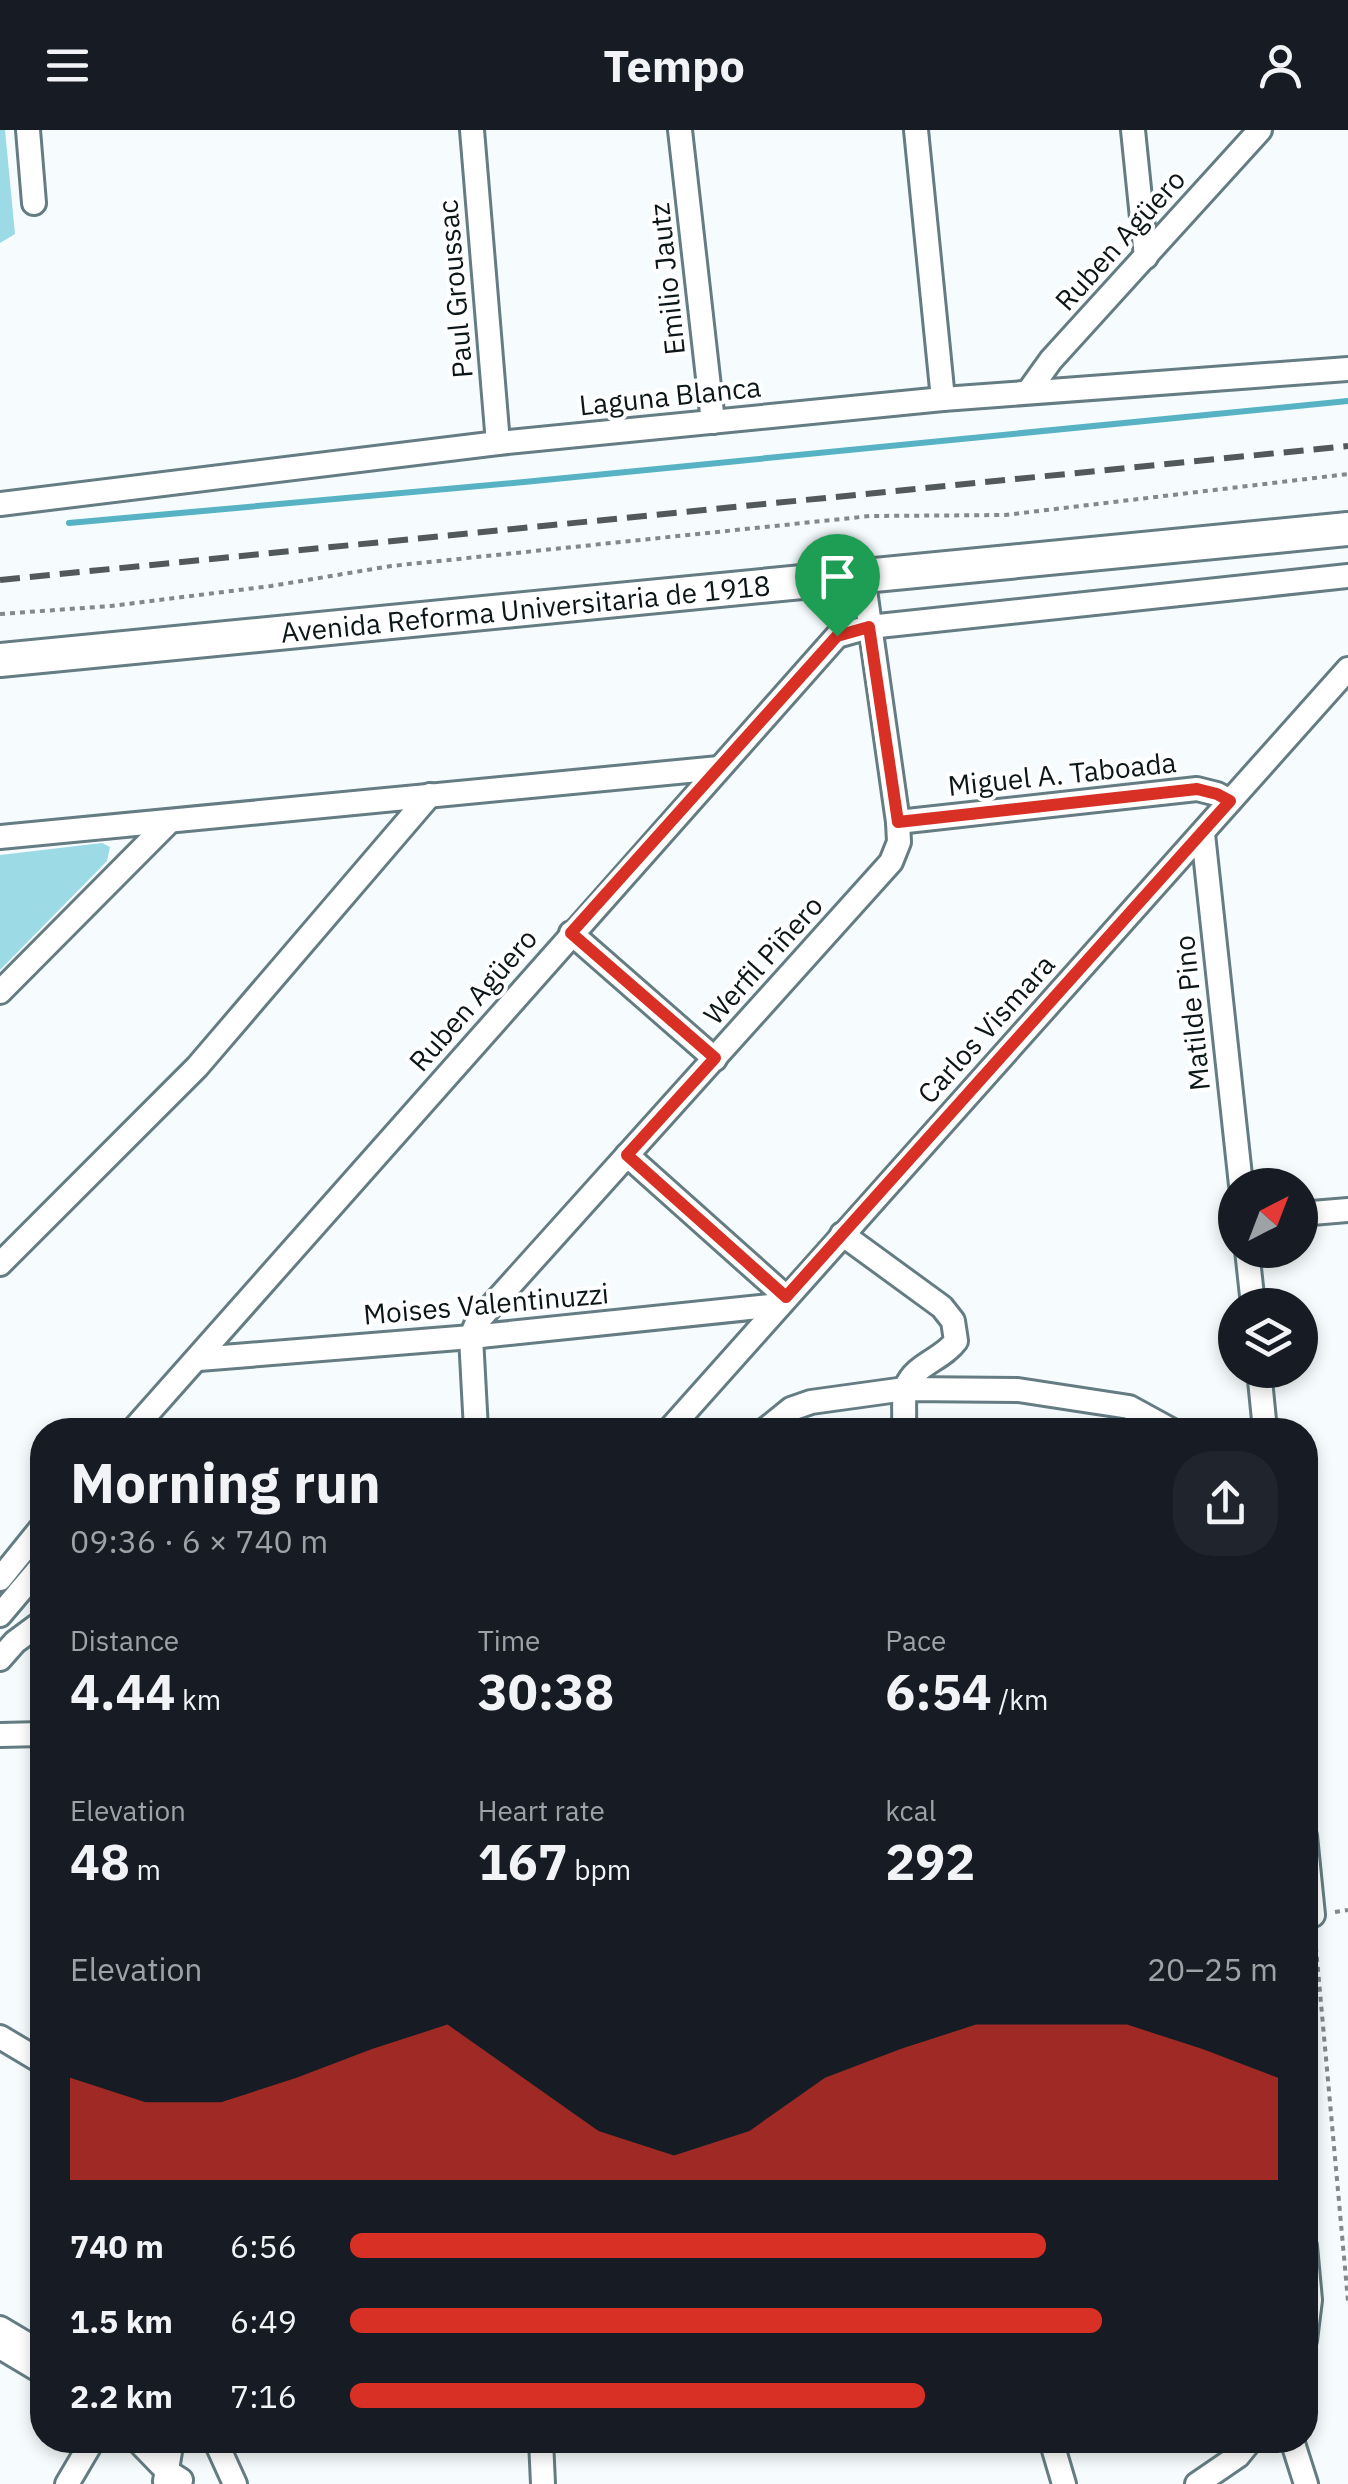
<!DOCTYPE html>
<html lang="en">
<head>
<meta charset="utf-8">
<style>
	body { margin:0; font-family:"IBM Plex Sans",sans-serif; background:#20242c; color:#f1f3f6; height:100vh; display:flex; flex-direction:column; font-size:38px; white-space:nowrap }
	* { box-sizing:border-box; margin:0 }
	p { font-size:32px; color:#9ea1a6 }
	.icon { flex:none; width:55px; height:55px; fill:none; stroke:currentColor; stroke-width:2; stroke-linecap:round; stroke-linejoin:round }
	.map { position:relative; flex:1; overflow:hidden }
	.drawer { position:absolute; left:30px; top:1288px; width:1288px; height:1035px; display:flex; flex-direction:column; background:#171b24; border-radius:40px; box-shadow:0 5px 15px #0003 }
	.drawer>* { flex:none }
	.needle { width:65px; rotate:42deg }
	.tools { position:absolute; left:1218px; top:1038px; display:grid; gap:20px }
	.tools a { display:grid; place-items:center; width:100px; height:100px; border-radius:50%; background:#171b24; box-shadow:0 5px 15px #0003; font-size:50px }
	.pin { position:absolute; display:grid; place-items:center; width:85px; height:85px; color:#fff; margin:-102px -42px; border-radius:50% 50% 50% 0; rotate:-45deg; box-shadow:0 0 10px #0007 }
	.pin .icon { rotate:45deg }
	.round { display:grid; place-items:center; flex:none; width:105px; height:105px; border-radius:40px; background:#20242c }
	.headline { display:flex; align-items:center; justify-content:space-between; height:170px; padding:0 40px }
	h1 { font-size:55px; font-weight:700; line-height:75px }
	.stats { display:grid; grid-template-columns:repeat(3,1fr); gap:15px; height:170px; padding:10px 40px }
	.stats div { display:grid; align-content:center }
	.stats b { font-size:50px; font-weight:700 }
	.stats small { font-size:28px; font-weight:400 }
	.stats p { font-size:28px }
	.chart { height:280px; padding:20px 40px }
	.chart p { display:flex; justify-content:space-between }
	.chart svg { width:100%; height:180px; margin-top:10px; fill:#d93025; opacity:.7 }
	ul { padding:0 40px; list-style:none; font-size:32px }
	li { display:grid; grid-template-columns:160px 120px 1fr; align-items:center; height:75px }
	li i { height:25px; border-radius:12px; background:#d93025 }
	header { display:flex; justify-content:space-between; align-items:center; height:130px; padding:0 40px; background:#171b24; font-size:45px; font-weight:700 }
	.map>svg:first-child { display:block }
	.green { fill:#9cdae6 }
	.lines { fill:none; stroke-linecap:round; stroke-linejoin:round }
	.stream { stroke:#57b2c4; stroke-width:6 }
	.minor-casing { stroke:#647c82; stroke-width:28 }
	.secondary-casing { stroke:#647c82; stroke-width:38 }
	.path { stroke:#81898b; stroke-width:4; stroke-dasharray:5 5; stroke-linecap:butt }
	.minor { stroke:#fff; stroke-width:22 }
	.secondary { stroke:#fff; stroke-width:32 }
	.rail { stroke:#51595b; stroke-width:6; stroke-dasharray:20 10; stroke-linecap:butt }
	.route-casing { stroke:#fff; stroke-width:20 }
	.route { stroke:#d93025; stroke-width:12 }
	.labels { text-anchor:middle; stroke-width:8; stroke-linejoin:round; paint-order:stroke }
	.street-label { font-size:28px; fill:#0c1618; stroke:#fff }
</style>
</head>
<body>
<header><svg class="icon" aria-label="menu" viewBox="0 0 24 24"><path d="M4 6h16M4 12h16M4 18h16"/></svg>Tempo<svg class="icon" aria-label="person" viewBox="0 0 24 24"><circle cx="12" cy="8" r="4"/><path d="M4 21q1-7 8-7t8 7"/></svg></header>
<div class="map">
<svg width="1348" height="2354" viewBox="0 0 1348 2354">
	<rect width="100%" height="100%" fill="#f6fcfd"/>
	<!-- green -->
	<g class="green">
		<path d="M 0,0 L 5,0 L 15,104 L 0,113 Z"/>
		<path d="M 102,713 L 110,717 L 107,731 L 0,840 L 0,725 Z"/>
	</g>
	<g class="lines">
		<!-- stream -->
		<path class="stream" d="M 69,393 L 524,352 L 1348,271"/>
		<defs>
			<g id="minor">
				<path d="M 28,0 L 34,73"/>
				<path d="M 472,0 L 498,313"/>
				<path d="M 680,0 L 713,292"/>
				<path d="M 916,0 L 943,269"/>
				<path d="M 1133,0 L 1146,127"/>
				<path d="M 1028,262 L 1051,230 L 1260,0"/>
				<path d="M 0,374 L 498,313 L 943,269 L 1348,239"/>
				<path d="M 898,692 L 1197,659 L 1217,664 L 1230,671"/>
				<path d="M 1203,704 L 1241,1055"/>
				<path d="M 0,707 L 719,638"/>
				<path d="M 571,803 L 715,929"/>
				<path d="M 0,862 L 169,692"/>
				<path d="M 627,1025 L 786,1167"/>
				<path d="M 1300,1084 L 1348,1080"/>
				<path d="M 842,1104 L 942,1177 L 953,1191 L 956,1211 C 942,1230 915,1234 906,1257 C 902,1270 906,1287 903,1300"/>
				<path d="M 1247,1120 L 1253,1175"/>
				<path d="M 0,1134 L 197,937 L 430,665"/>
				<path d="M 199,1229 L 471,1207 L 779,1175"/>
				<path d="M 1259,1240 L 1265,1300"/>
				<path d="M 133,1300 L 837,506 L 869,497 L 1348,446"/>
				<path d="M 476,1300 L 471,1207 L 477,1192 L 891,732 L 899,712 L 898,692 L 863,446"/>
				<path d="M 669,1300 L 1348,539"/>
				<path d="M 765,1300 L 791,1279 L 811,1272 L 905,1259 L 1018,1260 L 1129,1277 L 1171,1300"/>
				<path d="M 0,1449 L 42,1397"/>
				<path d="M 0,1485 L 38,1440 L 42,1440"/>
				<path d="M 0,1529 L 15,1512 L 42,1492"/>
				<path d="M 0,1605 L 42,1604"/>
				<path d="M 1305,1706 L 1313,1785"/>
				<path d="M 0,1907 L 42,1932"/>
				<path d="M 1305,2116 L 1310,2170 L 1305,2210"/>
				<path d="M 0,2198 L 42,2223"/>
				<path d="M 0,2217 L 42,2242"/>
				<path d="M 137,2310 L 167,2341 L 181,2350"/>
				<path d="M 215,2310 L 235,2354"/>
				<path d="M 541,2310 L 543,2354"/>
				<path d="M 1051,2310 L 1064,2354"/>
				<path d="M 1292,2310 L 1306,2354"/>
				<path d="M 165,2351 L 172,2310"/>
				<path d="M 67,2354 L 93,2310"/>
				<path d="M 1197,2354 L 1238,2326 L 1251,2310"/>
			</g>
			<g id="secondary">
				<path id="s1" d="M 0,530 L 1348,399"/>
			</g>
		</defs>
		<!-- minor casing -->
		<use href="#minor" class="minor-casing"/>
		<!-- secondary casing -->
		<use href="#secondary" class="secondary-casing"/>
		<!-- path -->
		<g class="path">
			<path d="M 0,484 L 111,476 L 271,456 L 391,436 L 870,386 L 1005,385 L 1348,344"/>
			<path d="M 1335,1782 L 1348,1780"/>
			<path d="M 1315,1807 L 1348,2171"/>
		</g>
		<!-- minor -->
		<use href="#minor" class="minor"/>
		<!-- secondary -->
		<use href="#secondary" class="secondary"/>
		<!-- rail -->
		<path class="rail" d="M 0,450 L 1348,316"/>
	</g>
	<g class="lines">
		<defs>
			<path id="route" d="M 869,497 L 898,692 L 1197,659 L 1217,664 L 1230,671 L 786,1167 L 627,1025 L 715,928 L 571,803 L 837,506 Z"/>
		</defs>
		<!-- route casing -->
		<use href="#route" class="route-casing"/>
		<!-- route -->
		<use href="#route" class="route"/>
	</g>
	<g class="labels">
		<!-- street labels -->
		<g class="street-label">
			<text transform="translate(1120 110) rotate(-48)" y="10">Ruben Agüero</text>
			<text transform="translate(667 149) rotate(-96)" y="10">Emilio Jautz</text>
			<text transform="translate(455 159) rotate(-95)" y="10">Paul Groussac</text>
			<text transform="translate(670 266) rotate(-6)" y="10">Laguna Blanca</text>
			<text dy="10" stroke="none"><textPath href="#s1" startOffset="528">Avenida Reforma Universitaria de 1918</textPath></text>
			<text transform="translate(1062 644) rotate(-6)" y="10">Miguel A. Taboada</text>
			<text transform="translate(763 830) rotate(-48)" y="10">Werfil Piñero</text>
			<text transform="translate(473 870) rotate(-49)" y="10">Ruben Agüero</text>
			<text transform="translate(1192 883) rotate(-96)" y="10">Matilde Pino</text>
			<text transform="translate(986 899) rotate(-48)" y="10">Carlos Vismara</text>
			<text transform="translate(486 1174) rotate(-5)" y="10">Moises Valentinuzzi</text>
		</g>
	</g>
</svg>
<div class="tools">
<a><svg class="needle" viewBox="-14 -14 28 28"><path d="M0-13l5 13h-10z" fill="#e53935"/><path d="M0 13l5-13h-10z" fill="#9ea1a6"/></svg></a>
<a><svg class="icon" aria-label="layers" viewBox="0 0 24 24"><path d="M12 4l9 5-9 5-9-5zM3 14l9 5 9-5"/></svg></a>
</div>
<div class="pin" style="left:837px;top:506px;background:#1e9e55"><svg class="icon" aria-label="arrive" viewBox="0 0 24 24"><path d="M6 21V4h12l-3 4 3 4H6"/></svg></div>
<section class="drawer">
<div class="headline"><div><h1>Morning run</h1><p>09:36 · 6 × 740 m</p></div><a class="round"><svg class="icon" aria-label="share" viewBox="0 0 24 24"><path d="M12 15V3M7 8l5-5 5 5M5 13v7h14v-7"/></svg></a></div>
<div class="stats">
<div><p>Distance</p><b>4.44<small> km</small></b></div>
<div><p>Time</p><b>30:38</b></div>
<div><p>Pace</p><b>6:54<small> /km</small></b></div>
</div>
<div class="stats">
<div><p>Elevation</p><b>48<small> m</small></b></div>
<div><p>Heart rate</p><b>167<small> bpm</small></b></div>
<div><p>kcal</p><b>292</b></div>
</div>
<div class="chart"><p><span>Elevation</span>20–25 m</p>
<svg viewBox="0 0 160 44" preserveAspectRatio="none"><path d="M0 44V19L10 25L20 25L30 19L40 12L50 6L60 19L70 32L80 38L90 32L100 19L110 12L120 6L130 6L140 6L150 12L160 19V44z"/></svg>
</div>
<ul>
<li><b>740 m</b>6:56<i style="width:75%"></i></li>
<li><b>1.5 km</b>6:49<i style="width:81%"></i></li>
<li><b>2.2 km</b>7:16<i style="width:62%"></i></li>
</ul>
</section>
</div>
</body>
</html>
